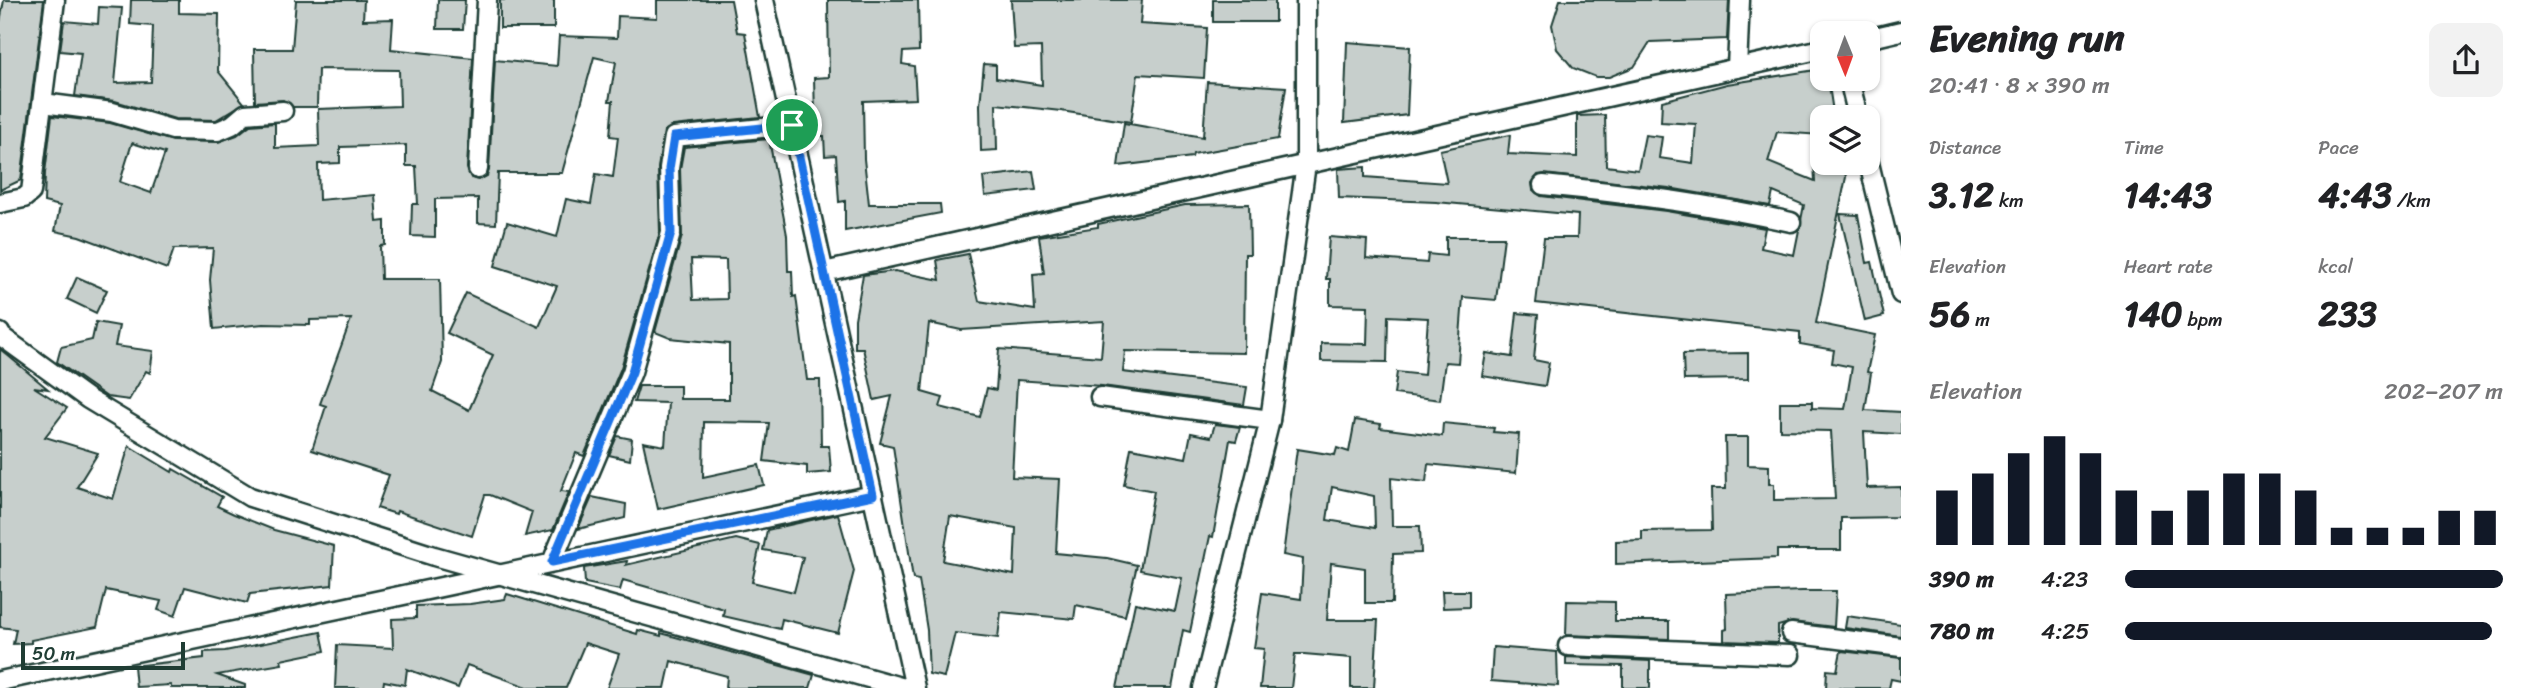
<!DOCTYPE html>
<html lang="en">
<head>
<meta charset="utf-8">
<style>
	body { margin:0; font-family:Sriracha,sans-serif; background:#f2f2f2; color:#202124; height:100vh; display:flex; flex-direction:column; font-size:26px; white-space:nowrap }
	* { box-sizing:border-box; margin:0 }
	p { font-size:23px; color:#757577 }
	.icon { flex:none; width:38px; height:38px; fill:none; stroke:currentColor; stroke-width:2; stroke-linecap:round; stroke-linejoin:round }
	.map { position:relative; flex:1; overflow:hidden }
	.drawer { display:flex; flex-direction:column; background:#fff; width:630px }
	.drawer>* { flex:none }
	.needle { width:46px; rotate:179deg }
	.controls { position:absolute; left:1810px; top:21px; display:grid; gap:14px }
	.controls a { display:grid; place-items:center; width:70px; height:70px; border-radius:14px; background:#fff; box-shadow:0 2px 5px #0004; font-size:35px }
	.scale { position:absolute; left:21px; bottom:18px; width:164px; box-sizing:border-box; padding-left:7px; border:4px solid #1f3d34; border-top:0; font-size:19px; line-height:24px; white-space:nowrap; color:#1f3d34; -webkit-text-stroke:5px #fff; paint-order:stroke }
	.pin { position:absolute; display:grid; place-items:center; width:60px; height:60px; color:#fff; margin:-30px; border:4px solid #fff; border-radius:50%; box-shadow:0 2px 7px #0007 }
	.round { display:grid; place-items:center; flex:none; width:74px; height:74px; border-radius:14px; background:#f2f2f2 }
	.head { display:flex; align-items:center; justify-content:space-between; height:119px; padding:0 28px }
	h1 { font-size:38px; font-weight:800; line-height:52px }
	.stats { display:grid; grid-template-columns:repeat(3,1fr); gap:10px; height:119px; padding:7px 28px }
	.stats div { display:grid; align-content:center }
	.stats b { font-size:35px; font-weight:800 }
	.stats small { font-size:19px; font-weight:400 }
	.stats p { font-size:19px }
	.chart { height:196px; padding:14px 28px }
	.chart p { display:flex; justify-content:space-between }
	.chart svg { width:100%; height:126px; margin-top:7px; stroke:#111827; stroke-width:6 }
	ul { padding:0 28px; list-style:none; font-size:23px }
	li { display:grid; grid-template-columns:112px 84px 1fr; align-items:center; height:52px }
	li i { height:18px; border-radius:9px; background:#111827 }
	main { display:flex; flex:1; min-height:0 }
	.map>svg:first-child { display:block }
	.building { fill:#c7cfcc; stroke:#1f3d34; stroke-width:2; fill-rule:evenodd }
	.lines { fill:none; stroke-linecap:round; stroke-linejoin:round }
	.street-casing { stroke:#1f3d34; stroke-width:23 }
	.street { stroke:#fff; stroke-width:18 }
	.route-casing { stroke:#fff; stroke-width:14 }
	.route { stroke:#1a73e8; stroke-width:9 }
</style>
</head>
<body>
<main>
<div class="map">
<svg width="1901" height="688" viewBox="0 0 1901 688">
	<rect width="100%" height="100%" fill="#fff"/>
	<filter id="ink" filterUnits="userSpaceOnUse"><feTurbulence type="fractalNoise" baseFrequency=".0143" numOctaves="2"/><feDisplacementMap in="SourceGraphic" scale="14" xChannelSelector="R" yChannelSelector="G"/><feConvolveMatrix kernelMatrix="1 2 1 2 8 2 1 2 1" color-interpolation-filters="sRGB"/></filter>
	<g filter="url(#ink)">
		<!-- building -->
		<g class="building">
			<path d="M 4,0 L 44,0 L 21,180 L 0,190 L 0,22 Z"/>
			<path d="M 131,0 L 179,0 L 179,13 L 219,14 L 218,71 L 244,103 L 216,120 L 175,119 L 115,101 L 75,96 L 81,53 L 60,51 L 64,21 L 98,24 L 99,7 L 122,8 L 115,83 L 151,82 L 153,26 L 130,24 Z"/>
			<path d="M 296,0 L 364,0 L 363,20 L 393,19 L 391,49 L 473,58 L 467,168 L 471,178 L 478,180 L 487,176 L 489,170 L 495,60 L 557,66 L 559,36 L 617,38 L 618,16 L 657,18 L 657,0 L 731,0 L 737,32 L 745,33 L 760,117 L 673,126 L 664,131 L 658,168 L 660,232 L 621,368 L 584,456 L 576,453 L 561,491 L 569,492 L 553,530 L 525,536 L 532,512 L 490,495 L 485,495 L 472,536 L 397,511 L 396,514 L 377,508 L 389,475 L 312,450 L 326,406 L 320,404 L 351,319 L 310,320 L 310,325 L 263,324 L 214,329 L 210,280 L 213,248 L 174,249 L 167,269 L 79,236 L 55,231 L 60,206 L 44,202 L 45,173 L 52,116 L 110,123 L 173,141 L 218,142 L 237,135 L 250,125 L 275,123 L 275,148 L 319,146 L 318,109 L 400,106 L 399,70 L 318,69 L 317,107 L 293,107 L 283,100 L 255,102 L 254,49 L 292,49 ZM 594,57 L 616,62 L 609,101 L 613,101 L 610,136 L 618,137 L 613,177 L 596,174 L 591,204 L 566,199 L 557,237 L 507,222 L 495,266 L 557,286 L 539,327 L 466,293 L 447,333 L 493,355 L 469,410 L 432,391 L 442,362 L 440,279 L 381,279 L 380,246 L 385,245 L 385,221 L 377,222 L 375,195 L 319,200 L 318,164 L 340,163 L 340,147 L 406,145 L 406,166 L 416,166 L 418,204 L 412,204 L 411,236 L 435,237 L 435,199 L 478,198 L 478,223 L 496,224 L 498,173 L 562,173 ZM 132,143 L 165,153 L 151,193 L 120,182 Z"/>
			<path d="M 438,0 L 465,0 L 463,29 L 437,29 Z"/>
			<rect x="500" y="0" width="54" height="28"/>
			<path d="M 828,0 L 918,0 L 919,51 L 903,52 L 902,64 L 914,66 L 916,99 L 863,101 L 864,159 L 869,204 L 940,204 L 941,213 L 845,231 L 845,201 L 839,202 L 836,155 L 825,156 L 824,136 L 818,136 L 817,115 L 815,115 L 814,78 L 829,77 Z"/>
			<path d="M 1011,0 L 1142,0 L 1140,24 L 1207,28 L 1204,78 L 1138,74 L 1131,122 L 1061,111 L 996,104 L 997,150 L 981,151 L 980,105 L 984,64 L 996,65 L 996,78 L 1042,85 L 1041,47 L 1014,48 Z"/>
			<rect x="1213" y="0" width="62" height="22"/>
			<path d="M 1560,0 L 1729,0 L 1727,39 L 1650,42 L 1634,67 L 1609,77 L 1596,77 L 1573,68 L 1557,49 L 1552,25 Z"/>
			<path d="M 1347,42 L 1410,47 L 1407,115 L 1344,123 Z"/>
			<path d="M 1822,69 L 1822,79 L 1828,79 L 1833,112 L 1822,114 L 1822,135 L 1777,132 L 1768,162 L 1815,181 L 1814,163 L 1843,163 L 1846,177 L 1816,323 L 1875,335 L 1867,372 L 1871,373 L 1865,410 L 1901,412 L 1901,434 L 1864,432 L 1867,488 L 1901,487 L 1901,517 L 1841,518 L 1841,550 L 1777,550 L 1777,558 L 1616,564 L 1616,541 L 1642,540 L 1642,531 L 1712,530 L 1711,489 L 1726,489 L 1725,437 L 1748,437 L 1748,465 L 1769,466 L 1769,484 L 1774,484 L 1774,500 L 1835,499 L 1831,431 L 1780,430 L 1780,402 L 1812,402 L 1812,408 L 1845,409 L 1852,367 L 1832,363 L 1834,350 L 1800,344 L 1800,332 L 1536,303 L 1544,238 L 1577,238 L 1578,215 L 1436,202 L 1339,198 L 1338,169 L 1365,167 L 1365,177 L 1447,183 L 1440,150 L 1510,135 L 1508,154 L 1577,157 L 1577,116 L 1605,115 L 1606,166 L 1638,170 L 1645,135 L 1662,137 L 1659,158 L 1693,163 L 1696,124 L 1661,122 L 1662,101 L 1727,84 ZM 1544,174 L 1669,188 L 1770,206 L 1773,192 L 1804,205 L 1794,255 L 1761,248 L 1765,228 L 1666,211 L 1541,196 L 1533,190 L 1532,183 L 1538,175 Z"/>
			<path d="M 1207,82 L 1286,87 L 1278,139 L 1193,154 L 1192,157 L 1118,166 L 1124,123 L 1203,137 Z"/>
			<path d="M 769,139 L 787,235 L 788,271 L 792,271 L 793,297 L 796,296 L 807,380 L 820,380 L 821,446 L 829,446 L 831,472 L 807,474 L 807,466 L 764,461 L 769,423 L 704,422 L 703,477 L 759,465 L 764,485 L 658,509 L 643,442 L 665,446 L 668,403 L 634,402 L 639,386 L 680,386 L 680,399 L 729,399 L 729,344 L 670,338 L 655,332 L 682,236 L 680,169 L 684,147 ZM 691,259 L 726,260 L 727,299 L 693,300 Z"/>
			<path d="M 1033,171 L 1036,190 L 985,196 L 983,177 Z"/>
			<path d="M 1249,204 L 1250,254 L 1245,254 L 1244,353 L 1125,351 L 1123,372 L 1247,387 L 1244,405 L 1102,386 L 1017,380 L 1012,477 L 1060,479 L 1056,553 L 1107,558 L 1137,565 L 1125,616 L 1076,605 L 1074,619 L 1001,612 L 998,638 L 955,633 L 944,677 L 929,674 L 927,630 L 919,580 L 913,579 L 893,446 L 880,443 L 892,396 L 874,400 L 863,348 L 855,348 L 855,319 L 863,275 L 895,271 L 940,280 L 937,260 L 968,254 L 979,301 L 1035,310 L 1033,274 L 1044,273 L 1039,236 L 1098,227 L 1098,224 L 1185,205 ZM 1104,321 L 1101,357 L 999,349 L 996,390 L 987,388 L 980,417 L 940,407 L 943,398 L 922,392 L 929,323 L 961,330 ZM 950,516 L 1016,528 L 1014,575 L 943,561 Z"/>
			<path d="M 1840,214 L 1858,215 L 1867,263 L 1872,262 L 1884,316 L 1865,321 Z"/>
			<path d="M 1329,237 L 1367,240 L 1366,258 L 1427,263 L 1428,254 L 1446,256 L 1446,237 L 1504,237 L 1496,300 L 1463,297 L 1458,363 L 1445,362 L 1440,400 L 1394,394 L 1397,372 L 1424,375 L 1428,318 L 1388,316 L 1387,362 L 1321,361 L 1321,343 L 1367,344 L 1368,306 L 1330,305 L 1330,279 L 1326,279 Z"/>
			<path d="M 77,277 L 107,290 L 96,313 L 67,299 Z"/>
			<path d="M 1517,313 L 1538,315 L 1534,360 L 1549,363 L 1545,386 L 1482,376 L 1486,353 L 1512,357 Z"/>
			<path d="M 96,322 L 119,326 L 115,346 L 153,351 L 150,373 L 146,371 L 129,400 L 107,397 L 57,362 L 61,347 L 92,340 Z"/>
			<path d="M 0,349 L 48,389 L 34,387 L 67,408 L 45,437 L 98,453 L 77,487 L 113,499 L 129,446 L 172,472 L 173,469 L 222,497 L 217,506 L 234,514 L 274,530 L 334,546 L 332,585 L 250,594 L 247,603 L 185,587 L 175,616 L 158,610 L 161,601 L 106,590 L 97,627 L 31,640 L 31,643 L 13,644 L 16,629 L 0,627 Z"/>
			<path d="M 1748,353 L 1748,379 L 1684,380 L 1683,354 Z"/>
			<path d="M 1355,420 L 1381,424 L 1380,428 L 1442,436 L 1443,423 L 1494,428 L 1493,432 L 1519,434 L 1516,473 L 1428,464 L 1426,482 L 1391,478 L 1392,526 L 1420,526 L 1421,553 L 1393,554 L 1392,603 L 1365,603 L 1365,568 L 1331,563 L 1327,620 L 1378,620 L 1374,688 L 1351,688 L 1351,658 L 1304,654 L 1295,654 L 1291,688 L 1260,688 L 1264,649 L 1254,648 L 1262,593 L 1301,599 L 1303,559 L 1283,555 L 1297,449 L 1335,455 L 1337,448 L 1349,452 ZM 1332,487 L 1374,496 L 1375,528 L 1327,520 Z"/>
			<path d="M 1215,424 L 1240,427 L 1236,441 L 1230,440 L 1213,537 L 1210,536 L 1190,632 L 1183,630 L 1172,688 L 1117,688 L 1135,603 L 1175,611 L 1182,578 L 1140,570 L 1154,491 L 1124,485 L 1131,448 L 1186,458 L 1191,433 L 1211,437 Z"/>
			<path d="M 617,436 L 632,439 L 630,460 L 609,455 Z"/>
			<path d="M 592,497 L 626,504 L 625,518 L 578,529 Z"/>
			<path d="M 838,514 L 854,571 L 838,633 L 782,619 L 780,629 L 723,616 L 724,609 L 623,580 L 620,590 L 585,583 L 584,568 L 627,561 L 626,565 L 736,539 L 760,545 L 752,582 L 794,592 L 803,557 L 763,550 L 767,530 Z"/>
			<path d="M 1442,591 L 1469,591 L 1469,607 L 1443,608 Z"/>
			<path d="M 1802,591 L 1836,591 L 1834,627 L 1792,622 L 1778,626 L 1778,643 L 1724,641 L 1724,630 L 1727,629 L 1726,594 Z"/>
			<path d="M 507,594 L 637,634 L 638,630 L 661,636 L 661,633 L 814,675 L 810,688 L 726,688 L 727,676 L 671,661 L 665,688 L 607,688 L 619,654 L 585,643 L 566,688 L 530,688 L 467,665 L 458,688 L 407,669 L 405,685 L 384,681 L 383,688 L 335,688 L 337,645 L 393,648 L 392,619 L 416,618 L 416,606 L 470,604 L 505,599 Z"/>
			<path d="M 1567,601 L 1615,602 L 1615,621 L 1669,621 L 1669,639 L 1566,635 Z"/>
			<path d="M 1847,616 L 1901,624 L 1901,636 L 1845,628 Z"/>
			<path d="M 321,632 L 325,651 L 281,660 L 282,664 L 217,675 L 245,685 L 245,688 L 171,688 L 171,685 L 136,687 L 134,666 L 204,658 L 204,652 L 225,651 Z"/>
			<path d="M 1493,647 L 1557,652 L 1558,686 L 1491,681 Z"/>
			<path d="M 1841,651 L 1901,658 L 1901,681 L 1891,679 L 1889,688 L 1826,688 L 1827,670 L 1837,671 Z"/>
			<path d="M 1566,657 L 1650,661 L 1650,688 L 1623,688 L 1623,666 L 1566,665 Z"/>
		</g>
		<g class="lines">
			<defs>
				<g id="street">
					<path d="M 764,0 L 915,688"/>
					<path d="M 1867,39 L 1901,31"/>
					<path d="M 1737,68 L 1740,0"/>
					<path d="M 1849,79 L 1858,117"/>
					<path d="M 43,103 L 112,112 L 173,130 L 218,131 L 232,125 L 245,114 L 283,111"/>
					<path d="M 1867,155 L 1901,294"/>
					<path d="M 478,169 L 487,0"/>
					<path d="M 1543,185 C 1626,193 1709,204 1791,222"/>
					<path d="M 0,203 L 24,198 L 31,192 L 55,0"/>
					<path d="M 824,272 L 1822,49"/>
					<path d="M 0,333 L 1,336 L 88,399 L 250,497 L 434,556 L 904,688"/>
					<path d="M 1100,397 L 1270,420"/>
					<path d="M 552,562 L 632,372 L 671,233 L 669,168 L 674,137 L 792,125"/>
					<path d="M 1791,633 L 1901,647"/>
					<path d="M 1568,646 L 1790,655"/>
					<path d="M 0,681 L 873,495"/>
					<path d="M 1203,688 L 1270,420 L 1306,164 L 1306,0"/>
				</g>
			</defs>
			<!-- street casing -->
			<use href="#street" class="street-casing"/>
			<!-- street -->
			<use href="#street" class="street"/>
		</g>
	</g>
	<g class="lines" filter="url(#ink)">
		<defs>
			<path id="route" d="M 792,125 L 873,495 L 552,562 L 632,372 L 671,233 L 669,169 L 674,137 Z"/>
		</defs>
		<!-- route casing -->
		<use href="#route" class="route-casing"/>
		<!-- route -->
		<use href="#route" class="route"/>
	</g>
</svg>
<div class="controls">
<a><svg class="needle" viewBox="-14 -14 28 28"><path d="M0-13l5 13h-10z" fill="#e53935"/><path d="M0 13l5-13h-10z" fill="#757577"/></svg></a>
<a><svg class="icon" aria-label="layers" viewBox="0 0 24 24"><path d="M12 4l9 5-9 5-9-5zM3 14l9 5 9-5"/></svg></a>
</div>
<div class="scale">50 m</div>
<div class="pin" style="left:792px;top:125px;background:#1e9e55"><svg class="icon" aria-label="arrive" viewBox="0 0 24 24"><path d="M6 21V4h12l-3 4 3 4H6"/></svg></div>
</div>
<section class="drawer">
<div class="head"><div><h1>Evening run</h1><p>20:41 · 8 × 390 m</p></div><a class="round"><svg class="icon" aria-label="share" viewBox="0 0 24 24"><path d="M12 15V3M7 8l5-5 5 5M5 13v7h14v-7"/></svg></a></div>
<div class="stats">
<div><p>Distance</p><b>3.12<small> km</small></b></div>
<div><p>Time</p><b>14:43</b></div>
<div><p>Pace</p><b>4:43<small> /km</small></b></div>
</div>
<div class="stats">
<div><p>Elevation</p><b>56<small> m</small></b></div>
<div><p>Heart rate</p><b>140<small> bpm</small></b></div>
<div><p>kcal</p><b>233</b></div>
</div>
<div class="chart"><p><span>Elevation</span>202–207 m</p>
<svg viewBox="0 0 160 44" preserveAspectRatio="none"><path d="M5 44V25M15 44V19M25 44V12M35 44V6M45 44V12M55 44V25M65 44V32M75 44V25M85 44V19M95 44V19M105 44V25M115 44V38M125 44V38M135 44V38M145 44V32M155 44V32"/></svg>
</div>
<ul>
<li><b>390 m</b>4:23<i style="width:100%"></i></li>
<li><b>780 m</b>4:25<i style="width:97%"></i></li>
</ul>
</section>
</main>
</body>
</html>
